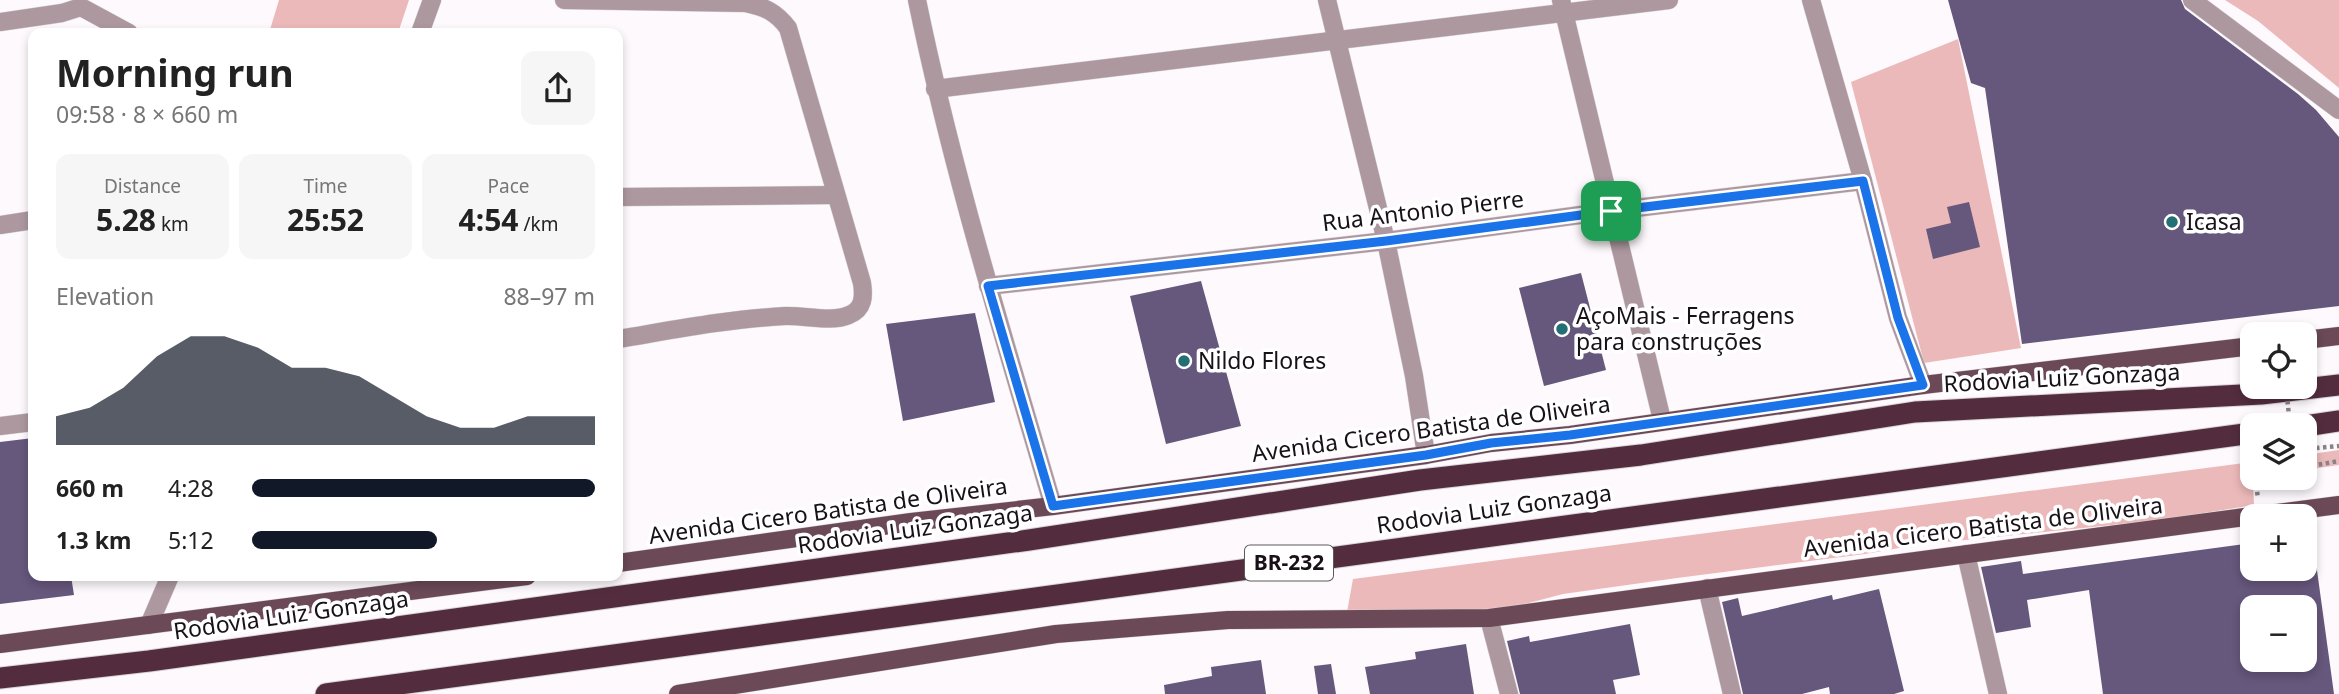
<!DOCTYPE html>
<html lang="en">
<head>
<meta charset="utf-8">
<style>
	body { margin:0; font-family:"Noto Sans",sans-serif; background:#f6f6f6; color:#222; height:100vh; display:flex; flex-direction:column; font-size:26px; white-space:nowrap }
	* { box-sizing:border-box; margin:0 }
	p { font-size:23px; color:#767676 }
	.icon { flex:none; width:38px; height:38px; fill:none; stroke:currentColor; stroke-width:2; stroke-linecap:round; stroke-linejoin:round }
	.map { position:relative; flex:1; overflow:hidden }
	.drawer { position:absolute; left:28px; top:28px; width:595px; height:553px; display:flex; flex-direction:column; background:#fff; border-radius:14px; box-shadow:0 4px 10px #0003 }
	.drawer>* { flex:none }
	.fabs { position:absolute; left:2240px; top:322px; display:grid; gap:14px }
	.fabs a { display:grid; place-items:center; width:77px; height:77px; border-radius:14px; background:#fff; box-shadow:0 4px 10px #0003; font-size:35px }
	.pin { position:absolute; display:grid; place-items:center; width:60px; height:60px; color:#fff; margin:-30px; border-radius:14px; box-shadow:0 4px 10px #0006 }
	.round { display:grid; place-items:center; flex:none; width:74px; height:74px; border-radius:14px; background:#f6f6f6 }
	.summary { display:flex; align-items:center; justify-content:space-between; height:119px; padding:0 28px }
	h1 { font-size:38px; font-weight:700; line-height:52px }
	.figures { display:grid; grid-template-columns:repeat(3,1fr); gap:10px; height:119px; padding:7px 28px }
	.figures div { display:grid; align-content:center; border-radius:14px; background:#f6f6f6; text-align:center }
	.figures b { font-size:30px; font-weight:700 }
	.figures small { font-size:19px; font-weight:400 }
	.figures p { font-size:19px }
	.chart { height:196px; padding:14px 28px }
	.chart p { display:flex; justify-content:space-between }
	.chart svg { width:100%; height:126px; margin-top:7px; fill:#111827; opacity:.7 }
	ul { padding:0 28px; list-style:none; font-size:23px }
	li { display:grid; grid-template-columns:112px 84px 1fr; align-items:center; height:52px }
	li i { height:18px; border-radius:9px; background:#111827 }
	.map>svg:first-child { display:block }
	.green { fill:#ecb9ba }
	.building { fill:#66577c; fill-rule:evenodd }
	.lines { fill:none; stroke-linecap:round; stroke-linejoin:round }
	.minor-casing { stroke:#d8d4d8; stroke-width:19 }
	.major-casing { stroke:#d8d4d8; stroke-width:19 }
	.highway-casing { stroke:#d8d4d8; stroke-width:23 }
	.path { stroke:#888388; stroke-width:4.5; stroke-dasharray:3.5 3.5; stroke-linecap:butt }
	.minor { stroke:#ad98a0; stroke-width:18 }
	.major { stroke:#6b4957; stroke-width:18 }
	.highway { stroke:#532d3e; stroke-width:21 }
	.path-bridge { stroke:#888388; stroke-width:4.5; stroke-dasharray:3.5 3.5; stroke-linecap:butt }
	.route-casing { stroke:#fff; stroke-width:14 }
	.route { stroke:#1a73e8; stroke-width:9 }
	.poi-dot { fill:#246f75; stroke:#fff; stroke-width:2.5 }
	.labels { text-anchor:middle; stroke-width:7; stroke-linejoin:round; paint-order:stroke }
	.shield { fill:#fff; stroke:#5d585d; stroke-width:2 }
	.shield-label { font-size:21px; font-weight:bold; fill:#181118 }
	.street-label { font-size:23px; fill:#181118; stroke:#fff }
	.poi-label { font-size:23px; fill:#181118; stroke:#fff; text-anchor:start }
</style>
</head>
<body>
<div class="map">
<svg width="2339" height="694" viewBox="0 0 2339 694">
	<rect width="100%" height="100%" fill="#fdf9fc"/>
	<!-- green -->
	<g class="green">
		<path d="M 279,0 L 409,0 L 398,33 L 269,33 Z"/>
		<path d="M 2225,0 L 2339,0 L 2339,88 L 2258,21 Z"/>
		<path d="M 1958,39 L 2021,348 L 1924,363 L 1851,82 Z"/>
		<path d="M 2339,450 L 2339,465 L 2305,470 L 2305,455 Z"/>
		<path d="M 2252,462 L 2254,505 L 2161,520 L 1916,545 L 1865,554 L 1677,578 L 1563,594 L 1494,612 L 1345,623 L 1353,579 Z"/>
	</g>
	<!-- building -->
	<g class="building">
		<path d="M 1948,0 L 2181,0 L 2185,9 L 2298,94 L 2316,110 L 2339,137 L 2339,306 L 2022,344 L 1985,88 L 1971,83 Z"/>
		<path d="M 1969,202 L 1980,247 L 1933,259 L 1926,229 L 1951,223 L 1947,207 Z"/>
		<path d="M 1581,273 L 1606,370 L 1544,386 L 1519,288 Z"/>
		<path d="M 1201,281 L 1241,426 L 1166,444 L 1130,296 Z"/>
		<path d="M 975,313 L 995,402 L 903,421 L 886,324 Z"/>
		<path d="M 33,438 L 33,576 L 71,576 L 74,595 L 0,604 L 0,442 Z"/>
		<path d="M 2252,543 L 2252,569 L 2305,569 L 2305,563 L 2316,563 L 2334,694 L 2103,694 L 2089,590 L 2027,600 L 2031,627 L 1996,633 L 1981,567 L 2021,561 L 2023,574 ZM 2252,607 L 2305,607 L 2305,660 L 2252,660 Z"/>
		<path d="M 1879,589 L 1904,691 L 1894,694 L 1830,694 L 1829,687 L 1802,694 L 1743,694 L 1722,602 L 1738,598 L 1742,616 L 1832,595 L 1833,600 Z"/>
		<path d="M 1630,624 L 1640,675 L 1613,680 L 1616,694 L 1520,694 L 1507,641 L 1529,636 L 1530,642 Z"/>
		<path d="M 1466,644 L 1474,694 L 1370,694 L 1365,667 L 1416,659 L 1415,652 Z"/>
		<path d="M 1261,660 L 1266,694 L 1165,694 L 1164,685 L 1212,676 L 1211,667 Z"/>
		<path d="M 1331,664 L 1336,694 L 1318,694 L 1314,666 Z"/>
	</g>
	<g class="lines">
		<defs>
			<g id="minor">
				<path d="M 564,0 L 745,3 C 765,7 776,12 788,28 L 862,283 C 864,296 864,309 849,315 C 831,323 805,315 785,316 C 729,319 673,330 618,339"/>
				<path d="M 917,0 C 952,171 1004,338 1053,506"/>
				<path d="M 1327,0 L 1386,241 L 1414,376 L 1426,455"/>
				<path d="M 1561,0 L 1662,420"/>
				<path d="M 1811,0 L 1863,181 L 1898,318 L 1923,385"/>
				<path d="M 2192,0 L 2339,110"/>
				<path d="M 0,22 L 62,13 L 81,7 L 129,33"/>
				<path d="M 420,33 L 432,0"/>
				<path d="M 935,89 L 1669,0"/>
				<path d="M 618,197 L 835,195"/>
				<path d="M 0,225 L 33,220"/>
				<path d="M 988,286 L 1386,241 L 1610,211 L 1863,181"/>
				<path d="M 0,426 L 33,422"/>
				<path d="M 1966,554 L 1998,694"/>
				<path d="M 1707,588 L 1732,694"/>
				<path d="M 1489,618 L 1509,694"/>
				<path d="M 149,625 L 170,576"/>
			</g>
			<g id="major">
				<path d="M 2305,340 L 2339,336"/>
				<path d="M 2254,516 L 2339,505"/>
				<path d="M 618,563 L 911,522 L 1053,506 L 1426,455 L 1491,443 L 1570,435 L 1923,385 L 2252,346"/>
				<path d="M 0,644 L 527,576"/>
				<path d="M 678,694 L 1056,634 L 1228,620 L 1489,618 L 2252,516"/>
			</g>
			<g id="highway">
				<path d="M 2305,426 L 2339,421"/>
				<path d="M 0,678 L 149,661 L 1029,540 L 1420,480 L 1641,455 L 1915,412 L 2261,394 L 2339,385"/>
				<path d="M 326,694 L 2252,433"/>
			</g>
		</defs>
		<!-- minor casing -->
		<use href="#minor" class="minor-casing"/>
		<!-- major casing -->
		<use href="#major" class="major-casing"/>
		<!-- highway casing -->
		<use href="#highway" class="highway-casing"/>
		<!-- path -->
		<g class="path">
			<path d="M 2316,448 L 2339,446"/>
			<path d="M 2305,467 L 2339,461"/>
			<path d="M 2255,478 L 2258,498"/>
		</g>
		<!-- minor -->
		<use href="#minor" class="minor"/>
		<!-- major -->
		<use href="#major" class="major"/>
		<!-- highway -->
		<use href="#highway" class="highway"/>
		<!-- path-bridge -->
		<path class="path-bridge" d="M 2286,387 L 2290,425"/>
	</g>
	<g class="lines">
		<defs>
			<path id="route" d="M 1863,181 L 1898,318 L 1923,385 L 1570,435 L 1491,443 L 1426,455 L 1053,506 L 988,286 L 1386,241 L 1611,211 Z"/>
		</defs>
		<!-- route casing -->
		<use href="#route" class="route-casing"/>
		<!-- route -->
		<use href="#route" class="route"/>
	</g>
	<!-- markers -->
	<g class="poi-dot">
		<circle cx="2172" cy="222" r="7"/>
		<circle cx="1562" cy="329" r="7"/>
		<circle cx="1184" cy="361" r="7"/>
	</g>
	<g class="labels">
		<!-- shield labels -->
		<rect class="shield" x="1245" y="545.5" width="88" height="35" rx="5"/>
		<g class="shield-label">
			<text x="1289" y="570">BR-232</text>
		</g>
		<!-- street labels -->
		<g class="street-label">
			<text transform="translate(1423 211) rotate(-7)" y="8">Rua Antonio Pierre</text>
			<text transform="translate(2062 378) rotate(-3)" y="8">Rodovia Luiz Gonzaga</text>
			<text transform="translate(1431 429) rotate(-8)" y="8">Avenida Cicero Batista de Oliveira</text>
			<text transform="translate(1494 509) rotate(-8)" y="8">Rodovia Luiz Gonzaga</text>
			<text transform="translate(828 511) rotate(-8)" y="8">Avenida Cicero Batista de Oliveira</text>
			<text transform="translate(1983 527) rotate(-7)" y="8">Avenida Cicero Batista de Oliveira</text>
			<text transform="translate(915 529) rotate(-8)" y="8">Rodovia Luiz Gonzaga</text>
			<text transform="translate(291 615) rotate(-8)" y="8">Rodovia Luiz Gonzaga</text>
		</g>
		<!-- poi labels -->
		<g class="poi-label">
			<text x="2186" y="230">Icasa</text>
			<text x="1576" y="324">AçoMais - Ferragens<tspan x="1576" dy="26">para construções</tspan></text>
			<text x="1198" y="369">Nildo Flores</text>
		</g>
	</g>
</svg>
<div class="fabs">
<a><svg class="icon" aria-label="locate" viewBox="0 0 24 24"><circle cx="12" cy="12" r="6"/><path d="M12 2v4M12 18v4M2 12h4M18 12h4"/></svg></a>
<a><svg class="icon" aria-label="layers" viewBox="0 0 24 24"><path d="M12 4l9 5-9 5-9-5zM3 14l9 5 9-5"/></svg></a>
<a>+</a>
<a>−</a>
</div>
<div class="pin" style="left:1611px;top:211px;background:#1e9e55"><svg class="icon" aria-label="arrive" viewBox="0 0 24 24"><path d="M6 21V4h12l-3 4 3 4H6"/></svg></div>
<section class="drawer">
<div class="summary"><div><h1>Morning run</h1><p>09:58 · 8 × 660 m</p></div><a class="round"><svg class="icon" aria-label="share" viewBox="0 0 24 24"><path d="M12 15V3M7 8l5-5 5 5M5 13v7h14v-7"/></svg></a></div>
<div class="figures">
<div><p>Distance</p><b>5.28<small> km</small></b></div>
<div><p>Time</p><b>25:52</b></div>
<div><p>Pace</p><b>4:54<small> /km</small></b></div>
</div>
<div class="chart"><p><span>Elevation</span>88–97 m</p>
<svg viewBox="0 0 160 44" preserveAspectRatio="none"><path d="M0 44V34L10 31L20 24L30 13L40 6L50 6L60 10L70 17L80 17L90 20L100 27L110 34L120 38L130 38L140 34L150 34L160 34V44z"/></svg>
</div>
<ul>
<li><b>660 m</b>4:28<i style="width:100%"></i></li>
<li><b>1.3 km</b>5:12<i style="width:54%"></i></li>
</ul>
</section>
</div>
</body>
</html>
